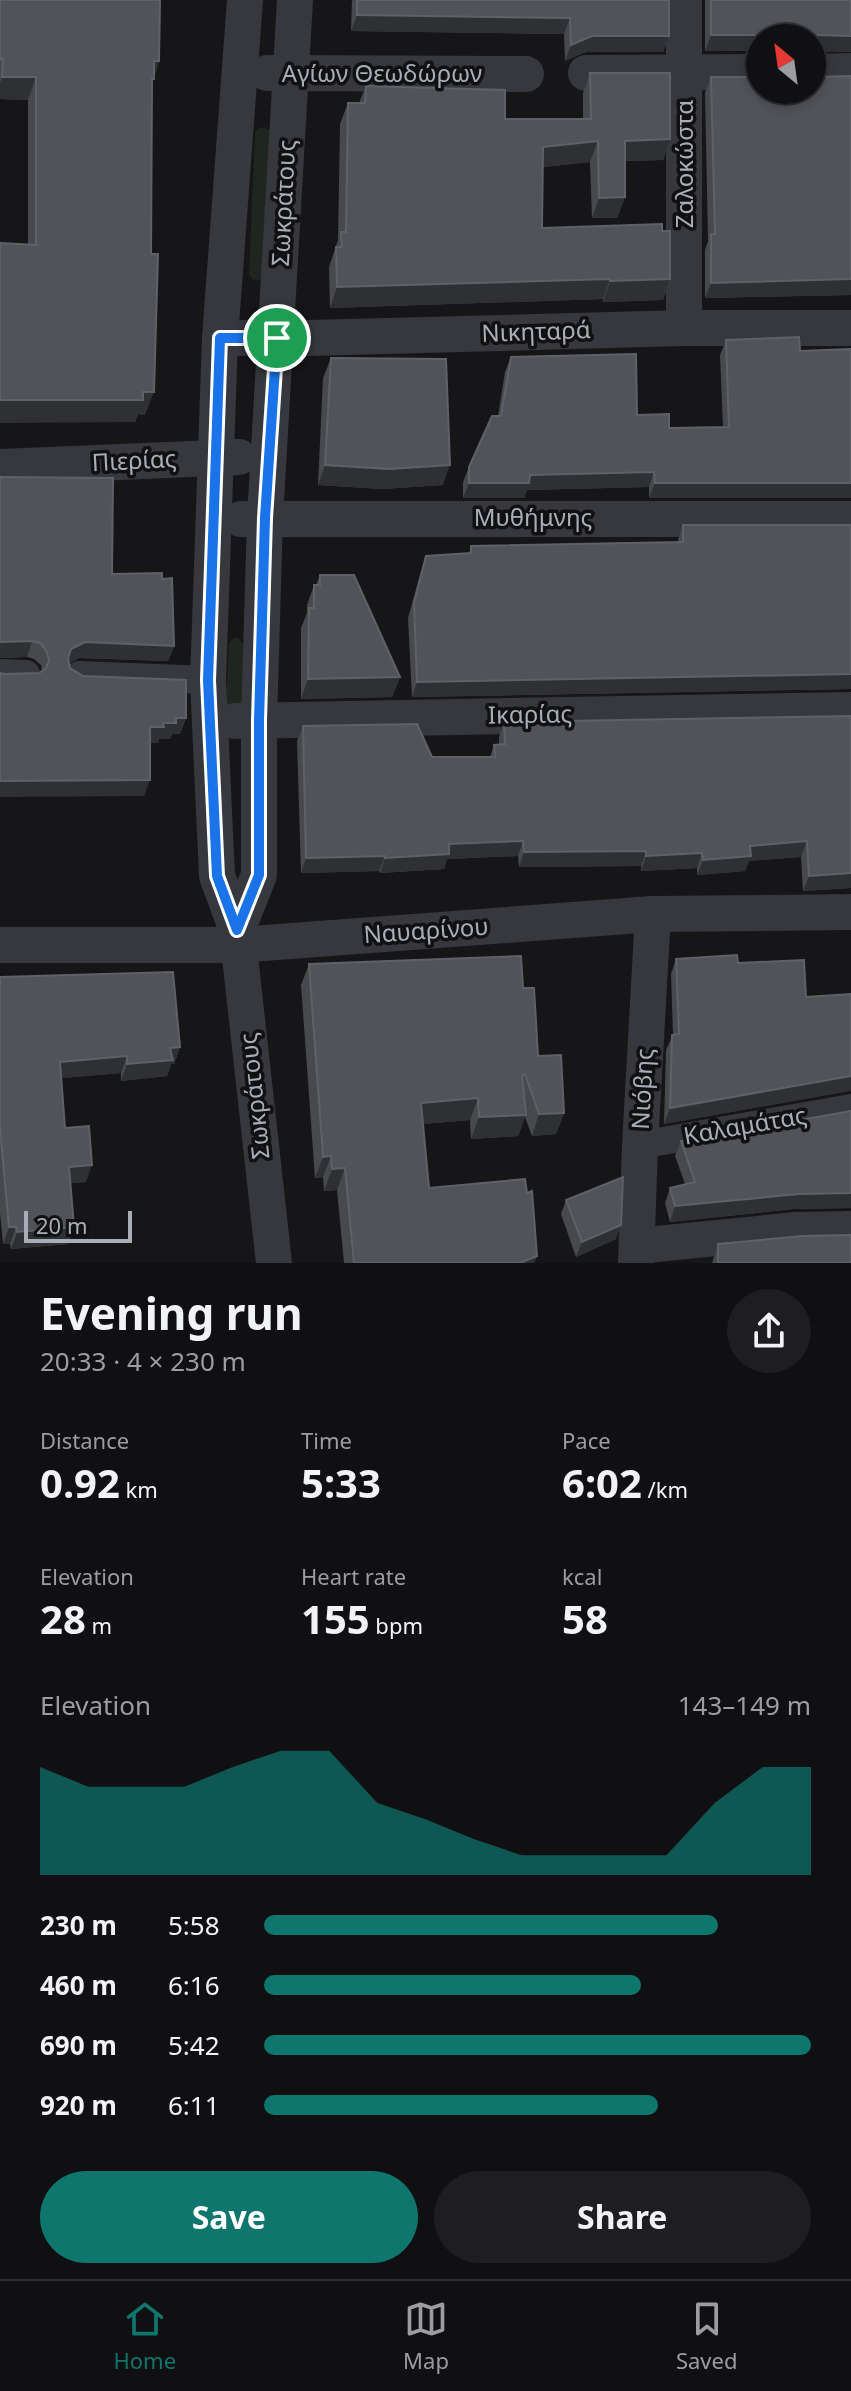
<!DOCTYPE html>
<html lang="en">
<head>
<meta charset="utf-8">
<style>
	body { margin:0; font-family:"Noto Sans",sans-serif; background:#1e1e20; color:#f1f3f6; height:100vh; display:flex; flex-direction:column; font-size:30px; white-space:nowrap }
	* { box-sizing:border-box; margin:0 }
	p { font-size:26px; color:#9c9d9f }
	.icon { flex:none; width:44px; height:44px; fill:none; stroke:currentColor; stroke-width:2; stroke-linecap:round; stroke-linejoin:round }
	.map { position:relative; height:1263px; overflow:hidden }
	.sheet { display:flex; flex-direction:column; background:#101012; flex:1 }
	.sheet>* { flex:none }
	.needle { width:52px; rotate:331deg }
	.controls { position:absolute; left:746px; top:24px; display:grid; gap:16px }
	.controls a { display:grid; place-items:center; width:80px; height:80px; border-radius:50%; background:#101012; box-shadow:0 4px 12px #0003,0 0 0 2px #303032; font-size:40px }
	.scale { position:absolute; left:24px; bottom:20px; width:108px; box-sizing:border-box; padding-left:8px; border:4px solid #a8adb8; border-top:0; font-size:22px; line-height:28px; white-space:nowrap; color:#a8adb8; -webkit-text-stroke:6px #111113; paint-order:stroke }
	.pin { position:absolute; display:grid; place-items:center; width:68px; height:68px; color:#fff; margin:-34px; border:4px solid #fff; border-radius:50%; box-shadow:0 2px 8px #0007 }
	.round { display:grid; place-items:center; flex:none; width:84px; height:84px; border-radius:42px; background:#1e1e20 }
	.overview { display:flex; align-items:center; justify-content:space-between; height:136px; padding:0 40px }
	h1 { font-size:44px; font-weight:700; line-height:60px }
	.metrics { display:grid; grid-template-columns:repeat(3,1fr); gap:12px; height:136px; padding:8px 40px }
	.metrics div { display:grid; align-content:center }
	.metrics b { font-size:40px; font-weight:700 }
	.metrics small { font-size:22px; font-weight:400 }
	.metrics p { font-size:22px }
	.chart { height:224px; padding:16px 40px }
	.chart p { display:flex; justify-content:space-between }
	.chart svg { width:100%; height:144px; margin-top:8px; fill:#0f766e; opacity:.7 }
	.primary-button { display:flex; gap:16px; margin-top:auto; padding:16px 40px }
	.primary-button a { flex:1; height:92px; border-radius:48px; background:#0f766e; color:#fff; font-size:32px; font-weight:700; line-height:92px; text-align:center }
	.primary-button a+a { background:#1e1e20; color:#f1f3f6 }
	ul { padding:0 40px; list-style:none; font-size:26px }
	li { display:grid; grid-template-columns:128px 96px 1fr; align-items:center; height:60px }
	li i { height:20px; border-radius:10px; background:#0f766e }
	.menu { display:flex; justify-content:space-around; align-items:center; height:112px; border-top:2px solid #303032; background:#101012; font-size:22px; color:#9c9d9f }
	.menu a { display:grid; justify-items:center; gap:4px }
	.menu .active { color:#0f766e }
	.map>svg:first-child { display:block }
	.green { fill:#1e261f }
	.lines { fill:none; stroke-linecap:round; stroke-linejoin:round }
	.pedestrian { stroke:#37383d; stroke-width:28 }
	.minor { stroke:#37383d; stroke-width:36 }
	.wall { fill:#47494d }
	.shaded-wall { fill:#2f3033 }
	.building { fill:#525359; stroke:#5f6168; stroke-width:2 }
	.route-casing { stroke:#fff; stroke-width:16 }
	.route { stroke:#1a73e8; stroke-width:10 }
	.labels { text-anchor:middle; stroke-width:7; stroke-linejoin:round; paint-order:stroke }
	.street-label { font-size:24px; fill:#a8adb8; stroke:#111113 }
</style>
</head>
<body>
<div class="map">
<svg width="851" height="1263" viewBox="0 0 851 1263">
	<rect width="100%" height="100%" fill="#161618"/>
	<!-- green -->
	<g class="green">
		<path d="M 263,127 L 270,130 L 264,277 L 258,280 L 252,279 L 249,274 L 255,134 L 258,129 Z"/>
		<path d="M 233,638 L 238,638 L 245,646 L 243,703 L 229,708 L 226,703 L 229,643 Z"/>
	</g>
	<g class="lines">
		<!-- pedestrian -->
		<g class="pedestrian">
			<path d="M 0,673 L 26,674"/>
			<path d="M 79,675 L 208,680"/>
			<path d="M 640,1145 L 851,1108"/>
		</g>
		<!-- minor -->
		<g class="minor">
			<path d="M 245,0 L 220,338 L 208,680 L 217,876 L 237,930 L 274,1263"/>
			<path d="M 812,72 L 851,71"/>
			<path d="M 267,73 L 526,74"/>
			<path d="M 586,73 L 760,72"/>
			<path d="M 684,328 L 684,0"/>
			<path d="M 220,338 L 309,338 L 684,328 L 851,328"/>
			<path d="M 0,467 L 239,457"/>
			<path d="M 241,519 L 851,519"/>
			<path d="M 235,721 L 851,710"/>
			<path d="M 237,930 L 259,875 L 259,720 L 265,518 L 295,0"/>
			<path d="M 0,945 L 238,945 L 653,914 L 851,912"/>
			<path d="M 637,1246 L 796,1230 L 851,1229"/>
			<path d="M 636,1263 L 640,1145 L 653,914"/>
		</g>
	</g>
	<!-- wall -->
	<g class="wall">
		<path d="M 0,0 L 159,61 L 152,85 L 145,415 L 138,414 L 135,422 L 28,245 L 28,100 L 0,99 Z"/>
		<path d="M 352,0 L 669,0 L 669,36 L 663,52 L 586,52 L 565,61 L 564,34 L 351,31 Z"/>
		<path d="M 705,0 L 851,0 L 851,52 L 812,51 L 812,38 L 760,38 L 705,51 Z"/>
		<path d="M 590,73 L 670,139 L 663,160 L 625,161 L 625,197 L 617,218 L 592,218 L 590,162 L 543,167 L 542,228 L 662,231 L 670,279 L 663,300 L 603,302 L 603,299 L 330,308 L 329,267 L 338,240 L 340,124 L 348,103 L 359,103 L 366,86 L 505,119 L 583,119 L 583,93 Z"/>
		<path d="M 851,76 L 851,295 L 705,298 L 705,250 L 708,241 L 705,93 L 711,77 Z"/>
		<path d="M 726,340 L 800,351 L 851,498 L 649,498 L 649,487 L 527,490 L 524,498 L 463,498 L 463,482 L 469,467 L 498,416 L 505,372 L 511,357 L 637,415 L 669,428 L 723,427 L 720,355 Z"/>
		<path d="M 331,358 L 443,485 L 382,489 L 318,485 L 323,378 Z"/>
		<path d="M 0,477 L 112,574 L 162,579 L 174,646 L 168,661 L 79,658 L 69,663 L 70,668 L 83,676 L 186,718 L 180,734 L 172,734 L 170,739 L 159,739 L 158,743 L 150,743 L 144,796 L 5,674 L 39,673 L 42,671 L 41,665 L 34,659 L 27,657 L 0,658 Z"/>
		<path d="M 683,525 L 851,525 L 851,689 L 412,697 L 408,618 L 421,571 L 426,556 L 469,553 L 471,546 L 677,543 Z"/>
		<path d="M 320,575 L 400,677 L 392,697 L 301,699 L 301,628 L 307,613 L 307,605 L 314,585 L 316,585 Z"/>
		<path d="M 851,716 L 851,888 L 803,891 L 801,857 L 749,861 L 745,871 L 697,875 L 697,868 L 641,871 L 641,866 L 519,867 L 518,856 L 447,859 L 444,869 L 380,873 L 379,871 L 301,873 L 297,741 L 303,726 L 432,757 L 490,757 L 494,745 L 499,745 L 499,737 L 504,722 Z"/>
		<path d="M 676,959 L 738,963 L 806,997 L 848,1091 L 664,1124 L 666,1050 L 673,1035 L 671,974 Z"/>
		<path d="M 309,964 L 523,988 L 538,1056 L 564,1113 L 556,1134 L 532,1136 L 525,1117 L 518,1136 L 471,1139 L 470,1120 L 423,1124 L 429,1188 L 527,1193 L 537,1256 L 534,1263 L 344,1263 L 337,1190 L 324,1191 L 323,1177 L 315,1178 L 301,985 Z"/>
		<path d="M 0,977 L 180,1047 L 174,1064 L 171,1064 L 167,1076 L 121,1081 L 121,1073 L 61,1078 L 65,1128 L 86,1182 L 70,1183 L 74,1227 L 68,1244 L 11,1249 L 10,1244 L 3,1244 L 0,1213 Z"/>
		<path d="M 851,1111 L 851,1208 L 794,1209 L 670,1222 L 665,1203 L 670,1188 L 685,1184 L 675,1156 L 681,1141 Z"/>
		<path d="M 566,1200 L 616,1239 L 576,1257 L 561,1214 Z"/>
		<path d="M 718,1244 L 851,1263 L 712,1263 Z"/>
	</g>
	<!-- shaded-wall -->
	<g class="shaded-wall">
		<path d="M 357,15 L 570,18 L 564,34 L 351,31 Z"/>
		<path d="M 711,35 L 766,35 L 765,38 L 760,38 L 760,51 L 705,51 Z"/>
		<path d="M 817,35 L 851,36 L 851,52 L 812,51 L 812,38 L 807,38 Z"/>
		<path d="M 592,36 L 669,36 L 663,52 L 586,52 L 565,61 L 571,45 Z"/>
		<path d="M 154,61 L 159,61 L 146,102 Z"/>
		<path d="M 2,77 L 36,77 L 28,100 L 0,99 L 0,83 Z"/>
		<path d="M 670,139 L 663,160 L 617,161 L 625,141 Z"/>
		<path d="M 598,141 L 590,162 L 536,168 L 543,147 Z"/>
		<path d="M 625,197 L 617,218 L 592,218 L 599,198 Z"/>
		<path d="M 610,279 L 603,299 L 330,308 L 337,287 Z"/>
		<path d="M 670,279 L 663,300 L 603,302 L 610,281 Z"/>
		<path d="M 851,279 L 851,295 L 705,298 L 711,283 Z"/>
		<path d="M 143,392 L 154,392 L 145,415 L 138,414 L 135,422 L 0,423 L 0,400 Z"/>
		<path d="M 325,465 L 450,465 L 443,485 L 382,489 L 318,485 Z"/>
		<path d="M 654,472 L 649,487 L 527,490 L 524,498 L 463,498 L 469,483 L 530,475 Z"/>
		<path d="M 655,483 L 851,483 L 851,498 L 649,498 Z"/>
		<path d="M 32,641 L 27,657 L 0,658 L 0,642 Z"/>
		<path d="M 85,642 L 174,646 L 168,661 L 79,658 L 65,665 L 71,649 Z"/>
		<path d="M 851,674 L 851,689 L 412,697 L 417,682 Z"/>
		<path d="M 400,677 L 392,697 L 301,699 L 308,679 Z"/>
		<path d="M 176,718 L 186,718 L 180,734 L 172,734 L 170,739 L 159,739 L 158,743 L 144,743 L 150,727 Z"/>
		<path d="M 150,780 L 144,796 L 0,797 L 0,781 Z"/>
		<path d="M 523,841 L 518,856 L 447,859 L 444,869 L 380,873 L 385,858 L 449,844 Z"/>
		<path d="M 807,841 L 801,857 L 749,861 L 745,871 L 697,875 L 703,860 L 750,846 Z"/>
		<path d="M 646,851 L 641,866 L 519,867 L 524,852 Z"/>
		<path d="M 702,853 L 697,868 L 641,871 L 646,856 Z"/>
		<path d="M 385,856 L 379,871 L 301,873 L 306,858 Z"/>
		<path d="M 851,873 L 851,888 L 803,891 L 809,876 Z"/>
		<path d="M 180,1047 L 174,1064 L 171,1064 L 167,1076 L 121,1081 L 127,1064 L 170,1048 Z"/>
		<path d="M 127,1056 L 121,1073 L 54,1079 L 60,1062 Z"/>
		<path d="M 851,1076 L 851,1091 L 664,1124 L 670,1108 Z"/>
		<path d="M 478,1098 L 470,1120 L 413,1125 L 421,1103 Z"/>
		<path d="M 564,1113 L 556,1134 L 532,1136 L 539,1114 Z"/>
		<path d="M 526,1115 L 518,1136 L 471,1139 L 479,1117 Z"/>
		<path d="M 331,1156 L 323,1177 L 315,1178 L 323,1157 Z"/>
		<path d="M 92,1165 L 86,1182 L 62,1184 L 69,1167 Z"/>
		<path d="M 345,1168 L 337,1190 L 324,1191 L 332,1169 Z"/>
		<path d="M 851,1193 L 851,1208 L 794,1209 L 670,1222 L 675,1206 L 799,1194 Z"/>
		<path d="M 621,1225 L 616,1239 L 576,1257 L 582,1242 Z"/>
		<path d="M 9,1227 L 16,1227 L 10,1244 L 3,1244 Z"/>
		<path d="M 74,1227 L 68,1244 L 11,1249 L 17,1232 Z"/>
		<path d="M 537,1256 L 534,1263 L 520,1263 Z"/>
	</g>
	<!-- building -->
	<g class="building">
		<path d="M 0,0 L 160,0 L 159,61 L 154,61 L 154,79 L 152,79 L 151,254 L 158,254 L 154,392 L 143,392 L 143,400 L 0,400 L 0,243 L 36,245 L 36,77 L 2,77 L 3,59 L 0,59 Z"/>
		<path d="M 357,0 L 669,0 L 669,36 L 592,36 L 571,45 L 570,18 L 357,15 Z"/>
		<path d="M 711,0 L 851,0 L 851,36 L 817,35 L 807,38 L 776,38 L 766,35 L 711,35 Z"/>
		<path d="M 590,73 L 670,73 L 670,139 L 625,141 L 625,197 L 599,198 L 598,141 L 543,147 L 542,228 L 662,224 L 662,231 L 670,231 L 670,279 L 610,281 L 610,279 L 337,287 L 336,247 L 342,247 L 341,232 L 346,232 L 348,103 L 365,103 L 366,86 L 505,90 L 505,119 L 591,119 Z"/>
		<path d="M 812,75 L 818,77 L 851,76 L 851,279 L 711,283 L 711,234 L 715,234 L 711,77 L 760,77 L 760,90 L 812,90 Z"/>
		<path d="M 799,337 L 800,351 L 851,349 L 851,483 L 655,483 L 654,472 L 530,475 L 529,483 L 469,483 L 469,467 L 492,416 L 501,416 L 511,357 L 636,354 L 637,415 L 669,414 L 669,428 L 729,427 L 726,340 Z"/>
		<path d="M 331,358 L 446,359 L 450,465 L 389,469 L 325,465 Z"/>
		<path d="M 0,477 L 113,478 L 112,574 L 162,573 L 162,579 L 172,578 L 174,646 L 85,642 L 71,649 L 68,659 L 70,668 L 83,676 L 186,680 L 186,718 L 176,718 L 176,723 L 163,723 L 164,727 L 150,727 L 150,780 L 0,781 L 0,673 L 5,674 L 39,673 L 46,668 L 49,660 L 46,650 L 40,643 L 32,641 L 0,642 Z"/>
		<path d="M 683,525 L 851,525 L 851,674 L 417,682 L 414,603 L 426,556 L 471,553 L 471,546 L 683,542 Z"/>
		<path d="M 320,575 L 354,575 L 400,677 L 308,679 L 309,608 L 314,608 L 314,585 L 320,585 Z"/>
		<path d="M 851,716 L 851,873 L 809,876 L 807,841 L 750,846 L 751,856 L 703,860 L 702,853 L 646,856 L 646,851 L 524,852 L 523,841 L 449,844 L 449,854 L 385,858 L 385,856 L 306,858 L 303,726 L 417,724 L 432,757 L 495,757 L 494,745 L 505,744 L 504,722 Z"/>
		<path d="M 737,955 L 738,963 L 804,960 L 806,997 L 851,994 L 851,1076 L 670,1108 L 672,1035 L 679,1034 L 676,959 Z"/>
		<path d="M 521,956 L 523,988 L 534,988 L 538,1056 L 561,1055 L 564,1113 L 539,1114 L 525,1074 L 522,1075 L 526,1115 L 479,1117 L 478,1098 L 421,1103 L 429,1188 L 525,1179 L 527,1193 L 532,1191 L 537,1256 L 520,1263 L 354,1263 L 345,1168 L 332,1169 L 331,1156 L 323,1157 L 309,964 Z"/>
		<path d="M 173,972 L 180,1047 L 170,1048 L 173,1060 L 127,1064 L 127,1056 L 60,1062 L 65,1128 L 89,1126 L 92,1165 L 69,1167 L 74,1227 L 17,1232 L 16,1227 L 9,1227 L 0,1128 L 0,977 Z"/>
		<path d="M 851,1111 L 851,1193 L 799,1194 L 675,1206 L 670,1188 L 695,1182 L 681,1141 Z"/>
		<path d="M 623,1177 L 621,1225 L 582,1242 L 566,1200 Z"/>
		<path d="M 851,1235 L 851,1263 L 718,1263 L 718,1244 L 803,1236 Z"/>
	</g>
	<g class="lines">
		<defs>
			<path id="route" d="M 220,338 L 277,338 L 265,518 L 259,720 L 259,875 L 237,930 L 217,876 L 208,680 Z"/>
		</defs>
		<!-- route casing -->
		<use href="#route" class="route-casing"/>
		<!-- route -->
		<use href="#route" class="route"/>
	</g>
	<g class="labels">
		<!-- street labels -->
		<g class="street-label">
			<text x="382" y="82">Αγίων Θεωδώρων</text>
			<text transform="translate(685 164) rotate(-90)" y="8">Ζαλοκώστα</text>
			<text transform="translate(284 203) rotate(-87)" y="8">Σωκράτους</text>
			<text transform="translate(536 332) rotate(-2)" y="8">Νικηταρά</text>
			<text transform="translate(134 461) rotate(-3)" y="8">Πιερίας</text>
			<text x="533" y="526">Μυθήμνης</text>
			<text transform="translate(530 715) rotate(-1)" y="8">Ικαρίας</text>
			<text transform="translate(426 931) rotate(-4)" y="8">Ναυαρίνου</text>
			<text transform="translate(643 1089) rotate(-87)" y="8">Νιόβης</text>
			<text transform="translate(255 1096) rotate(-96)" y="8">Σωκράτους</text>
			<text transform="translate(745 1126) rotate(-10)" y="8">Καλαμάτας</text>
		</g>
	</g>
</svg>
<div class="controls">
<a><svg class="needle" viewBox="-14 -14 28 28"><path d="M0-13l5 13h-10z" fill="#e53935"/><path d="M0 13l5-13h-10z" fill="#9c9d9f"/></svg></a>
</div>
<div class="scale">20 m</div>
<div class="pin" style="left:277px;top:338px;background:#1e9e55"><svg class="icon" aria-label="arrive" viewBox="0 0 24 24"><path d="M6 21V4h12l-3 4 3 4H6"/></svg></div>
</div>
<section class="sheet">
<div class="overview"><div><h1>Evening run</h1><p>20:33 · 4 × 230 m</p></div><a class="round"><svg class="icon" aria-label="share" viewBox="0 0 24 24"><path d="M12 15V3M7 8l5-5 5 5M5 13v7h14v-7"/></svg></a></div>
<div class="metrics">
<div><p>Distance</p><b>0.92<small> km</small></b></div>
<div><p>Time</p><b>5:33</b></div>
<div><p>Pace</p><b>6:02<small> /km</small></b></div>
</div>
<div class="metrics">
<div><p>Elevation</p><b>28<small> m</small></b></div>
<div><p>Heart rate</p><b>155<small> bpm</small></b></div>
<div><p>kcal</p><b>58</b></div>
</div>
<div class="chart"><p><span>Elevation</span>143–149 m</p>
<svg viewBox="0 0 160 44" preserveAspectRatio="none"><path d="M0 44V11L10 17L20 17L30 17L40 11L50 6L60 6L70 22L80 27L90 33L100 38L110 38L120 38L130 38L140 22L150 11L160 11V44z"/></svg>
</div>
<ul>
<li><b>230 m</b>5:58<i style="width:83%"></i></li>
<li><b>460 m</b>6:16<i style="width:69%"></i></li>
<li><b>690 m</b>5:42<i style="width:100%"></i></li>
<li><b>920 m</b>6:11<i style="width:72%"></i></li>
</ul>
<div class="primary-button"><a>Save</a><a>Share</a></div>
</section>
<nav class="menu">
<a class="active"><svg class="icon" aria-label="home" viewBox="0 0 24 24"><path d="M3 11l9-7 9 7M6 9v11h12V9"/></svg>Home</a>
<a><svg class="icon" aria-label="map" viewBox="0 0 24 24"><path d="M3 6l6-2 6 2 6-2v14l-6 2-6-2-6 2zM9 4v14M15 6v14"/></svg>Map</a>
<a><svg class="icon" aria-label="saved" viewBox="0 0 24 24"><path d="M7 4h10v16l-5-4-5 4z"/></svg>Saved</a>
</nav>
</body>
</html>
